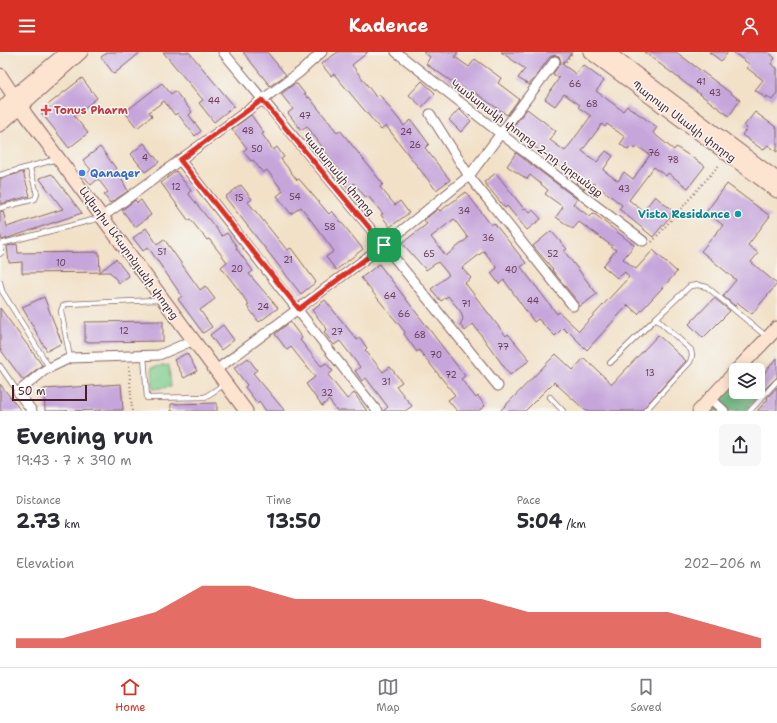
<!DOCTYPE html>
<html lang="en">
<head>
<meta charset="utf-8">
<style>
	body { margin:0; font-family:"Shantell Sans","Noto Sans Armenian",sans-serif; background:#f7f7f7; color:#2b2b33; height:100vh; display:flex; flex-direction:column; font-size:15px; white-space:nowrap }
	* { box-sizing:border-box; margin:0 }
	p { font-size:13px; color:#7c7c81 }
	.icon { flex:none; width:22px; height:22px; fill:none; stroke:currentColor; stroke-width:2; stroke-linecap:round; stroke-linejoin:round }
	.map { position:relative; height:359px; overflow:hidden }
	.details { display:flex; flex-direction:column; background:#fff; flex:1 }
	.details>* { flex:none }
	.controls { position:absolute; left:729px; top:311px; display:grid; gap:8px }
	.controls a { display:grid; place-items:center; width:36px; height:36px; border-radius:6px; background:#fff; box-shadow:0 2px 10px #0003; font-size:20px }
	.scale { position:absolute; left:12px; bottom:10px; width:75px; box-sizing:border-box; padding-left:4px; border:2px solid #4a1f2b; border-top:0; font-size:11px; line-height:14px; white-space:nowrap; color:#4a1f2b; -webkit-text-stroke:3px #f6f6f2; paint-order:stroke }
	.pin { position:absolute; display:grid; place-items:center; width:34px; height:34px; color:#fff; margin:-17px; border-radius:8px; box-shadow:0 2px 6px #0006 }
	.round { display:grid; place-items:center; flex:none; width:42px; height:42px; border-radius:6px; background:#f7f7f7 }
	.overview { display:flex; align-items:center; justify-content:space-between; height:68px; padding:0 16px }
	h1 { font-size:22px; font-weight:700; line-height:30px }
	.metrics { display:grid; grid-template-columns:repeat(3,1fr); gap:6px; height:68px; padding:4px 16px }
	.metrics div { display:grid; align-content:center }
	.metrics b { font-size:20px; font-weight:700 }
	.metrics small { font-size:11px; font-weight:400 }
	.metrics p { font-size:11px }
	.chart { height:112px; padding:8px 16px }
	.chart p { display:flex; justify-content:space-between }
	.chart svg { width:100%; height:72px; margin-top:4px; fill:#d93025; opacity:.7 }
	header { display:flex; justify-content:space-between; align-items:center; height:52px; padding:0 16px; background:#d93025; color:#fff; font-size:18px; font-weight:700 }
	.menu { display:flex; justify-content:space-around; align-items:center; height:56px; border-top:1px solid #e1e1e2; background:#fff; font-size:11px; color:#7c7c81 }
	.menu a { display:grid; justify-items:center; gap:2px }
	.menu .on { color:#d93025 }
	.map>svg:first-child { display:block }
	.green { fill:#7ecc8b; stroke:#64765b }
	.forest { fill:#66b077; stroke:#586851 }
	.building { fill:#c6a5db; fill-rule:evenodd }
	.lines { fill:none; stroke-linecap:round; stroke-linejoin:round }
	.lane-casing { stroke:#856362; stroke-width:6 }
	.street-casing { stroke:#856362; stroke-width:11 }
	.secondary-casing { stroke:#856362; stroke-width:15 }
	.path { stroke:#856362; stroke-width:2; stroke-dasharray:1 3; stroke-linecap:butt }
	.lane { stroke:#fff; stroke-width:4.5 }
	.street { stroke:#fff; stroke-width:9 }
	.secondary { stroke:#fde4d1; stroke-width:13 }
	.route-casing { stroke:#fff; stroke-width:8 }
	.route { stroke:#d93025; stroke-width:5 }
	.health-dot { fill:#e0444e; stroke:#f6f6f2; stroke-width:1.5 }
	.shop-dot { fill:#3f7fe0; stroke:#f6f6f2; stroke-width:1.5 }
	.culture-dot { fill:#0f9aa8; stroke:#f6f6f2; stroke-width:1.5 }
	.labels { text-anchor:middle; stroke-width:3; stroke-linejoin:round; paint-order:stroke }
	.number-label { font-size:9px; fill:#694057 }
	.health-label { font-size:11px; font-weight:bold; fill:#be3a42; stroke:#f6f6f2; text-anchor:start }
	.street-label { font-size:11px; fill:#4a1f2b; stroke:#f6f6f2 }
	.shop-label { font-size:11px; font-weight:bold; fill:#366cbe; stroke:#f6f6f2; text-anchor:start }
	.culture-label { font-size:11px; font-weight:bold; fill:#0d838f; stroke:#f6f6f2; text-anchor:end }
</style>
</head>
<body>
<header><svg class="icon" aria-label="menu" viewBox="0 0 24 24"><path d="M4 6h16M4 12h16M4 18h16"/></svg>Kadence<svg class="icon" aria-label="person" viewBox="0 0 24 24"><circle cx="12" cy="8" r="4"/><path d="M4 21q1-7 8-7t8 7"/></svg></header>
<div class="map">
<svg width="777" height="359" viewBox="0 0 777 359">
	<rect width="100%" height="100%" fill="#f6f6f2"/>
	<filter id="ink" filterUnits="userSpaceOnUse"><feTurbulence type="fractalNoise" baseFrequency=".025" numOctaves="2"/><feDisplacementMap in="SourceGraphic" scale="8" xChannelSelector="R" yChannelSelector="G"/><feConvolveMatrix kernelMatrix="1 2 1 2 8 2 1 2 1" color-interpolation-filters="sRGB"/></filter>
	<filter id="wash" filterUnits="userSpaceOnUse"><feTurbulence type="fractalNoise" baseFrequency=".012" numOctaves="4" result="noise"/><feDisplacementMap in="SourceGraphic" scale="16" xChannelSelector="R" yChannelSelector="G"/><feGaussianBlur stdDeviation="0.9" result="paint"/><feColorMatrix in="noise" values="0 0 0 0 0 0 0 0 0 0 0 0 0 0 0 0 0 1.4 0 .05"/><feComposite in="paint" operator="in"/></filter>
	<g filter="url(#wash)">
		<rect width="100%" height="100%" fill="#f2e1c7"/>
		<!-- green -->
		<path class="green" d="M 169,313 L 171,335 L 153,337 L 152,315 Z"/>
		<!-- forest -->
		<path class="forest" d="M 736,331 L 736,340 L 758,340 L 758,338 L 762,341 L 745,359 L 711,359 Z"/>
		<g id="blocks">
			<!-- building -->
			<g class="building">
				<path d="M 108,0 L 141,0 L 114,22 L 101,5 Z"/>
				<path d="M 163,0 L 189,0 L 234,54 L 214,70 L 199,51 L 203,48 Z"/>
				<path d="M 243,0 L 267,0 L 286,23 L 270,34 Z"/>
				<path d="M 338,0 L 368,0 L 352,13 L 376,45 L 379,42 L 404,74 L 411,68 L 429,92 L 425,96 L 450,128 L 436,138 L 386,74 L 381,78 L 334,22 L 331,24 L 321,12 Z"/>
				<path d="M 423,0 L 458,0 L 455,5 L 469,15 L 475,7 L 501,26 L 498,31 L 519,47 L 507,63 L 471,38 L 469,41 L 426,12 L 430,5 Z"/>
				<path d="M 501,0 L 572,0 L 562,12 L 576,22 L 583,13 L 604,29 L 596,39 L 623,59 L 627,54 L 657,75 L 653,81 L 674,98 L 676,95 L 705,114 L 688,136 L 668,121 L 666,124 L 654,115 L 629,148 L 643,159 L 655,144 L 674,160 L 653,185 L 619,157 L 622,153 L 608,142 L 593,131 L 590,137 L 587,134 L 584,137 L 576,131 L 578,128 L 511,77 L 527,57 L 556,79 L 550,88 L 565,99 L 591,64 L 578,55 L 580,53 L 564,42 L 555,54 L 545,47 L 559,26 L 553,22 L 561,10 L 559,4 L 555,3 L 550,5 L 529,33 L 518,26 L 525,17 ZM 602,72 L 605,75 L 607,72 L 625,85 L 620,92 L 628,98 L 631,94 L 635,97 L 637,94 L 650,103 L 633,127 L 624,120 L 618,129 L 603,118 L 613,104 L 606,99 L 597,110 L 582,99 Z"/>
				<path d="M 644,0 L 676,0 L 740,48 L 729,64 Z"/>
				<path d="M 709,0 L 728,0 L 721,9 Z"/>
				<path d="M 733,0 L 768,0 L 775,6 L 771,12 L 777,16 L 777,41 L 772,48 L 767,44 L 766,46 L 755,38 L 763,28 L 747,16 L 749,12 Z"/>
				<path d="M 82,26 L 97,46 L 74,64 L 88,81 L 69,96 L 40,59 Z"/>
				<path d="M 422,29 L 435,41 L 422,55 L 409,43 Z"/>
				<path d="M 162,31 L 171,42 L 175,39 L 192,60 L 189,63 L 201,79 L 195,84 L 177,61 L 175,63 L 164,49 L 149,60 L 152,64 L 137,76 L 125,60 Z"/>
				<path d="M 294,32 L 297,32 L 308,46 L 309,45 L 337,80 L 340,78 L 383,132 L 380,135 L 395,153 L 400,149 L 409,161 L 390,175 L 381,163 L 383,162 L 368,144 L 366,146 L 354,131 L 348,136 L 340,126 L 343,124 L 307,74 L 301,78 L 288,61 L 293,57 L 281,42 Z"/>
				<path d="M 459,57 L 471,69 L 461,80 L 449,68 Z"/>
				<path d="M 755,60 L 777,76 L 777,100 L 768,93 L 763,98 L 742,83 L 747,76 L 744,74 Z"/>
				<path d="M 251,63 L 264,81 L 262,82 L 273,98 L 277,95 L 284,105 L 281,107 L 297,128 L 299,127 L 329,162 L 332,159 L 363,197 L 336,218 L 326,205 L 334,199 L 301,155 L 291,162 L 277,144 L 283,139 L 267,118 L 263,121 L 253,108 L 251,109 L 243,99 L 247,96 L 232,77 Z"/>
				<path d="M 144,91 L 159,110 L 145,120 L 131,102 Z"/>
				<path d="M 100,95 L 115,115 L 128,139 L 110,151 L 104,143 L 108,140 L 98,127 L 91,133 L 84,124 L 91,118 L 83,108 Z"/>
				<path d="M 516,101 L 577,147 L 573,152 L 590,165 L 593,161 L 634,193 L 623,207 L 636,217 L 653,198 L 677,220 L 638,262 L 628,253 L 587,298 L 568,279 L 567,280 L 563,276 L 555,284 L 538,267 L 534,270 L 504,228 L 499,232 L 491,221 L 497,216 L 484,199 L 462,216 L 471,226 L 465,231 L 506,284 L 508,282 L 530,308 L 510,323 L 473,272 L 465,279 L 460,273 L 463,267 L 461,260 L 448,244 L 441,249 L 431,237 L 449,223 L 438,210 L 426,218 L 402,191 L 427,172 L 424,168 L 438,157 L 440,159 L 466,140 L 491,173 L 494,171 L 526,211 L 521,215 L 557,262 L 559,260 L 579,279 L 629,225 L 625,220 L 617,226 L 603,214 L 616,198 L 611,195 L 612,194 L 579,170 L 573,177 L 556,165 L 563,155 L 545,142 L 548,138 L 530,123 L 527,127 L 507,114 ZM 454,167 L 468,186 L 446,204 L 431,185 Z"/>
				<path d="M 176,119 L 191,139 L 188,141 L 222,184 L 227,181 L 237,195 L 236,196 L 253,219 L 249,222 L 278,256 L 259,270 L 247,254 L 249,253 L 238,237 L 221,215 L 227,210 L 209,187 L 207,188 L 190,167 L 189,169 L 161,131 Z"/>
				<path d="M 23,120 L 30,144 L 0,152 L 0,127 Z"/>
				<path d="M 496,121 L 524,157 L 526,156 L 530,160 L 533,158 L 541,167 L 527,178 L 507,154 L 505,156 L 484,130 Z"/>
				<path d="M 52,122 L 82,161 L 2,188 L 0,181 L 0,160 L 3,159 L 7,175 L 63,157 L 39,126 Z"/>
				<path d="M 727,132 L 770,164 L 748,193 L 758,201 L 751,210 L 777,232 L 752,262 L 738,251 L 735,254 L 723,244 L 736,228 L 701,199 L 723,173 L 706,160 Z"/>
				<path d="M 241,133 L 252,147 L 248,150 L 287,198 L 291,196 L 316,230 L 301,242 L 225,145 Z"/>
				<path d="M 135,148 L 137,151 L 141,148 L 151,163 L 135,175 L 122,158 Z"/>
				<path d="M 146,176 L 157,192 L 164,187 L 200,238 L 205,234 L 215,247 L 200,258 L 212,275 L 203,281 L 178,247 L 182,244 L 148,195 L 143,199 L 133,186 Z"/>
				<path d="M 551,179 L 567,197 L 564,199 L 597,242 L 579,255 L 578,250 L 552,218 L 553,217 L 533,194 Z"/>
				<path d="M 17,192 L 18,201 L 99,200 L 100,220 L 116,207 L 129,224 L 119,231 L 110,220 L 22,221 L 22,210 L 9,211 L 7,194 Z"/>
				<path d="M 379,212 L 465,324 L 461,327 L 476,346 L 478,344 L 485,354 L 478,359 L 457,359 L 448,348 L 455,343 L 419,298 L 417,300 L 404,282 L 405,280 L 361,226 Z"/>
				<path d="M 44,245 L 62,291 L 47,299 L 22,255 Z"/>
				<path d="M 714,246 L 730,259 L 703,286 L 689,272 Z"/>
				<path d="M 325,248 L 357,288 L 360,286 L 367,296 L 365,298 L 383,320 L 390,315 L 402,330 L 396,334 L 412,354 L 405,359 L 383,359 L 388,355 L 366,326 L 362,329 L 355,319 L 360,315 L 340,289 L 334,293 L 324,280 L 327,277 L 312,258 Z"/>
				<path d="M 0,256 L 42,313 L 23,328 L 0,297 Z"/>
				<path d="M 163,269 L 163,289 L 85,290 L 85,270 Z"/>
				<path d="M 290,270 L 302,286 L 300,288 L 321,314 L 326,311 L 333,319 L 328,323 L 347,347 L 354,341 L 367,359 L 337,359 L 329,348 L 322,354 L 306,332 L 315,325 L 291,295 L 287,298 L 275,282 Z"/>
				<path d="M 223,273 L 234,288 L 221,298 L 210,283 Z"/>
				<path d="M 658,283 L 686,309 L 641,359 L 586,359 L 554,330 L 525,359 L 500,359 L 556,302 L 573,318 L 584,306 L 612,332 Z"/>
				<path d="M 187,301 L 197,319 L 184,326 L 174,308 Z"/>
				<path d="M 248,306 L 257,318 L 253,321 L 285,359 L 266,359 L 259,349 L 257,351 L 245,335 L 247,333 L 234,316 Z"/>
				<path d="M 777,306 L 777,325 L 761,341 L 758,338 L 758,328 Z"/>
				<path d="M 0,332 L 21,359 L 0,359 Z"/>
				<path d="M 121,332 L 123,358 L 45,359 L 44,337 Z"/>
				<path d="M 777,335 L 777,359 L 757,359 L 768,347 L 767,346 Z"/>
				<path d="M 217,351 L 217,359 L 171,359 L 171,352 Z"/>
			</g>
		</g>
	</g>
	<g filter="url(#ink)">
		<use href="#blocks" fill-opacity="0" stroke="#856362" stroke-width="1"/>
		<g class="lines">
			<defs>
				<g id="lane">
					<path d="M 0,123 L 32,114"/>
					<path d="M 0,156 L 35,147 L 37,142 L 30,117 L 32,114 L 57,107"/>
					<path d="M 0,192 L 100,166"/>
					<path d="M 0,193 L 2,200 L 0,202"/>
					<path d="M 0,230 L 2,239 L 49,315"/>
					<path d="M 656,266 L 690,234 L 698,233 L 707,235 L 767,285"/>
					<path d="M 144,304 L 147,346 L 205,345 L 225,332"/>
					<path d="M 70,306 L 61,259 L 63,254 L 68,252 L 156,248 L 161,250"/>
					<path d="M 610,311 L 656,266 L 691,298 L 692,304 L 690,310 L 645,359"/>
					<path d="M 0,314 L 18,340"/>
					<path d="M 550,345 L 563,359"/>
					<path d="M 750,359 L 777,329"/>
				</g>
				<g id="street">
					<path d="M 223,0 L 384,193 L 498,334"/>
					<path d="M 396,0 L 501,82 L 643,189"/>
					<path d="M 430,62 L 469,124 L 573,254"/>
					<path d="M 180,108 L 377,359"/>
					<path d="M 102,165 L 300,20 L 322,0"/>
					<path d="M 216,318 L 384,193 L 469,124 L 555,9"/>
					<path d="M 710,346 L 724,359"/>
					<path d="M 32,359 L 18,340 L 45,318 L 70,306 L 159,303 L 194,288"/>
				</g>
				<g id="secondary">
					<path d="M 590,0 L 777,139"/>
					<path d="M 607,0 L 777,127"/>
					<path d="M 0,23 L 27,64 L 246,359"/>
					<path d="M 0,59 L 14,44 L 67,0"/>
					<path d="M 0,73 L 81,0"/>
					<path d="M 737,318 L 777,276"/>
					<path d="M 699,359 L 736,319"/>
				</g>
			</defs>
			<!-- lane casing -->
			<use href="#lane" class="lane-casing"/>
			<!-- street casing -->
			<use href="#street" class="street-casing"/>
			<!-- secondary casing -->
			<use href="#secondary" class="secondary-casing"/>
			<!-- path -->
			<g class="path">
				<path d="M 563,10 L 565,11 L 572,1"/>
				<path d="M 652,190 L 719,113"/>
				<path d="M 129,314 L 132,359"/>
			</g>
			<!-- lane -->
			<use href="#lane" class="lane"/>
			<!-- street -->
			<use href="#street" class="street"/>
			<!-- secondary -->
			<use href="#secondary" class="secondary"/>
		</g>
	</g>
	<g class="lines" filter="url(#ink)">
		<defs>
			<path id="route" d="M 262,48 L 384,193 L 299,257 L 180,108 Z"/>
		</defs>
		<!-- route casing -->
		<use href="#route" class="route-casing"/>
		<!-- route -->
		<use href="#route" class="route"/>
	</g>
	<!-- markers -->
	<path class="health-dot" d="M44 52h4v4h4v4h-4v4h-4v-4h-4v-4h4z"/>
	<circle class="shop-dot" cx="82" cy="121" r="4"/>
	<circle class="culture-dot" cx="738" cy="162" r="4"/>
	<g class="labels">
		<!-- number labels -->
		<g class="number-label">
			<text x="701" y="33">41</text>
			<text x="575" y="35">66</text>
			<text x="715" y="44">43</text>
			<text x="214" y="52">44</text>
			<text x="592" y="55">68</text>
			<text x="305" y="67">47</text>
			<text x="248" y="82">48</text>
			<text x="406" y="83">24</text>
			<text x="415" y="96">26</text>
			<text x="257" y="100">50</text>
			<text x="654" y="104">76</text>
			<text x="145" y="109">4</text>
			<text x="673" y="111">78</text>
			<text x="176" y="138">12</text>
			<text x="624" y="140">43</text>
			<text x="295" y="148">54</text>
			<text x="239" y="149">15</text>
			<text x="464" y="162">34</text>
			<text x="330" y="178">58</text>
			<text x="488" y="189">36</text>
			<text x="162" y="203">51</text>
			<text x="429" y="205">65</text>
			<text x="553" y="205">52</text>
			<text x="288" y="211">21</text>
			<text x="61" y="214">10</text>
			<text x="237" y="220">20</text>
			<text x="511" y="221">40</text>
			<text x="390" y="247">64</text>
			<text x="533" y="252">44</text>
			<text x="466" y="255">71</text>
			<text x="263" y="258">24</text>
			<text x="404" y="265">66</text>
			<text x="124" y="282">12</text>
			<text x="337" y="283">27</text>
			<text x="420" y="286">68</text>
			<text x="503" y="298">77</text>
			<text x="436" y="306">70</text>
			<text x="650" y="324">13</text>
			<text x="451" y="326">72</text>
			<text x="386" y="333">31</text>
			<text x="327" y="344">32</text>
		</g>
		<!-- health labels -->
		<g class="health-label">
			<text x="54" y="62">Tonus Pharm</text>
		</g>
		<!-- street labels -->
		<g class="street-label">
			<text transform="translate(684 69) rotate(37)" y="4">Պարույր Սևակի փողոց</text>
			<text transform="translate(527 86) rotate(37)" y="4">Կամարակի փողոց 2-րդ նրբանցք</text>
			<text transform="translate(339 122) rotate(50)" y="4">Կամարակի փողոց</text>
			<text transform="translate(129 201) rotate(54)" y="4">Ավետիս Ահարոնյանի փողոց</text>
		</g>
		<!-- shop labels -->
		<g class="shop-label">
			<text x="90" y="125">Qanaqer</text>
		</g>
		<!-- culture labels -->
		<g class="culture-label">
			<text x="730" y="166">Vista Residance</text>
		</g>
	</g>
</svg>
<div class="controls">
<a><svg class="icon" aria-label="layers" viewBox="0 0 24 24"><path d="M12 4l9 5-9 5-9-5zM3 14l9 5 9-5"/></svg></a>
</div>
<div class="scale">50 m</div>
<div class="pin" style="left:384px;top:193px;background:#1e9e55"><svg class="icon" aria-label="arrive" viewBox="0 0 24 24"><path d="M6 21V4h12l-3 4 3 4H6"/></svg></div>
</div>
<section class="details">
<div class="overview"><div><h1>Evening run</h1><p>19:43 · 7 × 390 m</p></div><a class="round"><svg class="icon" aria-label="share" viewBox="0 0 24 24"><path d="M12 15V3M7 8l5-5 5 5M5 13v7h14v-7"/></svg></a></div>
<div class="metrics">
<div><p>Distance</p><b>2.73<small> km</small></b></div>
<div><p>Time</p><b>13:50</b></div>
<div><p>Pace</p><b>5:04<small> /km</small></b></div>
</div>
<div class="chart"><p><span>Elevation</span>202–206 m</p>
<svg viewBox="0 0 160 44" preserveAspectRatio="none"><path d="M0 44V38L10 38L20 30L30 22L40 6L50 6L60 14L70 14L80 14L90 14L100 14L110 22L120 22L130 22L140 22L150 30L160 38V44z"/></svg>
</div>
</section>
<nav class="menu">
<a class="on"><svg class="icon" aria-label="home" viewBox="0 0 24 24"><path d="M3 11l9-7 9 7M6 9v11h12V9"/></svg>Home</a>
<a><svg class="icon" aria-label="map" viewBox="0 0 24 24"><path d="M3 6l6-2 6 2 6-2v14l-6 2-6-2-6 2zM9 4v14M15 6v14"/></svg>Map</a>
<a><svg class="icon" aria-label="saved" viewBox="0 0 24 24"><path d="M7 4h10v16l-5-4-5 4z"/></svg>Saved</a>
</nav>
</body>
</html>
